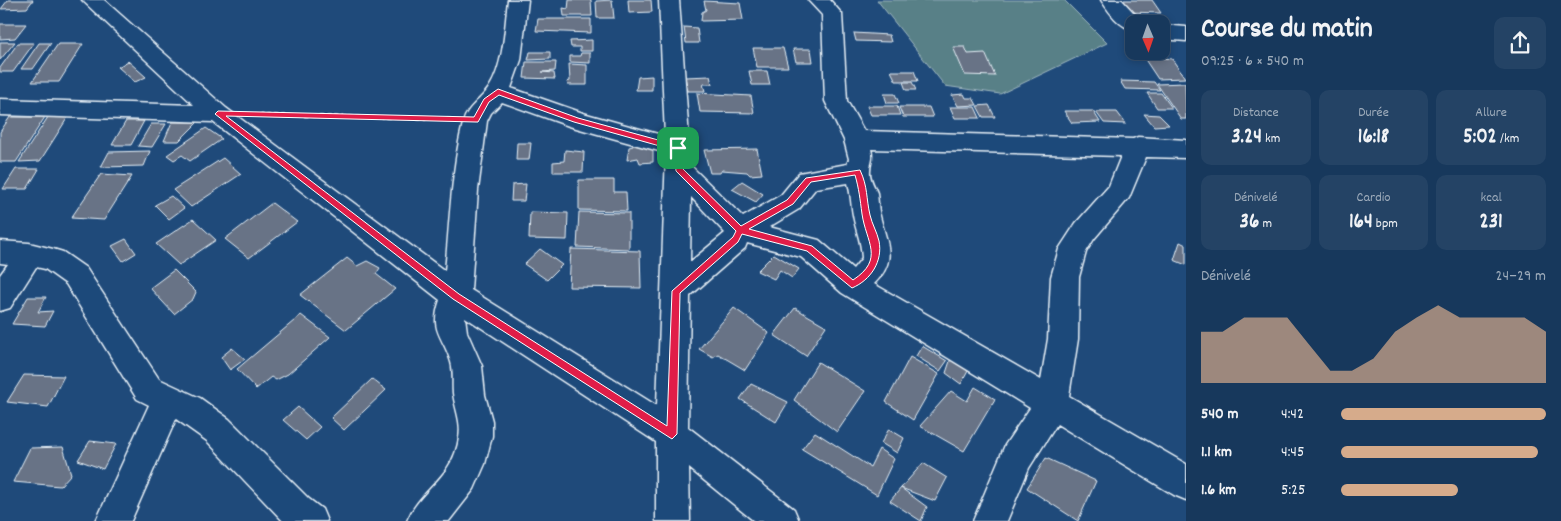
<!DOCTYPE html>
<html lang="fr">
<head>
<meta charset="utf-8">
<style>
	body { margin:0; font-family:Dekko,sans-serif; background:#244365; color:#f1f3f6; height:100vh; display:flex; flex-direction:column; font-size:19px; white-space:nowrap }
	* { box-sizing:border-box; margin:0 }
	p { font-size:16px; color:#9eacbb }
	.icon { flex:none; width:28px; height:28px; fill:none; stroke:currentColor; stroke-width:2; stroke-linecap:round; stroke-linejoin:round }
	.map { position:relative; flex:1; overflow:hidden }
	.panel { display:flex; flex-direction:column; background:#17385c; width:375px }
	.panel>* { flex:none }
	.needle { width:32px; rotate:178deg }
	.fabs { position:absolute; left:1125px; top:15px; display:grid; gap:10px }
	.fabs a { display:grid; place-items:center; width:45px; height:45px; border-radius:10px; background:#17385c; box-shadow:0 2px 8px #0003,0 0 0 1px #365272; font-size:25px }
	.pin { position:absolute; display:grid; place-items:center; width:42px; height:42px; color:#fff; margin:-21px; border-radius:10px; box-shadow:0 2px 8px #0006 }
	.round { display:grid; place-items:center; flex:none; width:52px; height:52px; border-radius:10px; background:#244365 }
	.summary { display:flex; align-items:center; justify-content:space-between; height:85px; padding:0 15px }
	h1 { font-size:28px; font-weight:700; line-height:38px }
	.figures { display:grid; grid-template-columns:repeat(3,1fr); gap:8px; height:85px; padding:5px 15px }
	.figures div { display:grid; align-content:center; border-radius:10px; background:#244365; text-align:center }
	.figures b { font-size:21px; font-weight:700 }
	.figures small { font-size:14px; font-weight:400 }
	.figures p { font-size:14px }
	.chart { height:140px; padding:10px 15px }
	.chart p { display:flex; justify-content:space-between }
	.chart svg { width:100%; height:90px; margin-top:5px; fill:#d6ab8b; opacity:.7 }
	ul { padding:0 15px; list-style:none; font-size:16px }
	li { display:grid; grid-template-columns:80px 60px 1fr; align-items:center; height:38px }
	li i { height:12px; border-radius:6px; background:#d6ab8b }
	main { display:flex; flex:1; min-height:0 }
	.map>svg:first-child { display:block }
	.green { fill:#598087; stroke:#a0b8c0 }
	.building { fill:#677386; stroke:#e8f1f8 }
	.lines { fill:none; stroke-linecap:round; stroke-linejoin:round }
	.street-casing { stroke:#e8f1f8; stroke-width:3 }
	.path { stroke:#e8f1f8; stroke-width:2.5; stroke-dasharray:4.5 3; stroke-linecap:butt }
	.street { fill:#1f4a7a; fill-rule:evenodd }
	.route { fill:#e11d48; stroke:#fff; fill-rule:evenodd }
</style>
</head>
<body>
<main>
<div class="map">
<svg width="1186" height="521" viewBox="0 0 1186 521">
	<rect width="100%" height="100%" fill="#1f4a7a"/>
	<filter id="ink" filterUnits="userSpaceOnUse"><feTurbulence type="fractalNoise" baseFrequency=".02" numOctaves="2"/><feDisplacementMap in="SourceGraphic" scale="10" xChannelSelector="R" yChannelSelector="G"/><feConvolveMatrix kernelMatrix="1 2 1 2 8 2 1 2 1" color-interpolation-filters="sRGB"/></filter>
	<g filter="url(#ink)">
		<!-- green -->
		<path class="green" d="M 877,0 L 1064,0 L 1107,43 L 1000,94 L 945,86 Z"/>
		<!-- building -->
		<g class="building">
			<path d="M 8,0 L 33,0 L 27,8 L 1,9 Z"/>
			<path d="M 569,0 L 591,0 L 592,16 L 564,16 L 563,8 L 568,9 Z"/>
			<path d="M 612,0 L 614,18 L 597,18 L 596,1 Z"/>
			<path d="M 628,0 L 651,0 L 652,12 L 629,13 Z"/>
			<path d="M 1121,0 L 1152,0 L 1161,13 L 1129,12 Z"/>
			<path d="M 704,1 L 740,3 L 743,20 L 701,21 L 702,12 L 706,10 Z"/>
			<path d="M 538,19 L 591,19 L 591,33 L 536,31 Z"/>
			<path d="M 0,24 L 26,24 L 15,38 L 0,39 Z"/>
			<path d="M 684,27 L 697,28 L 699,43 L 686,43 Z"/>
			<path d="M 854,33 L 889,35 L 891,42 L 856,41 Z"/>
			<path d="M 592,40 L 592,51 L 580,51 L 580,47 L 571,47 L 570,41 Z"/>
			<path d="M 0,42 L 15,42 L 0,60 Z"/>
			<path d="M 18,43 L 34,43 L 13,72 L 0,72 L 0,68 Z"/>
			<path d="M 39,43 L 51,43 L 33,69 L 21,69 Z"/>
			<path d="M 58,44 L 83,44 L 59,82 L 32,82 Z"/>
			<path d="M 953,47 L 965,47 L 968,54 L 985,53 L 995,76 L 965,75 Z"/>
			<path d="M 753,48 L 783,48 L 788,67 L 757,67 Z"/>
			<path d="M 793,49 L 811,49 L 813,62 L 796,62 Z"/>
			<path d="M 530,52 L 550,52 L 550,59 L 528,60 Z"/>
			<path d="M 581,53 L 590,53 L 590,63 L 570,62 L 570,56 L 580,56 Z"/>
			<path d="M 1142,55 L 1160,55 L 1162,58 L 1172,59 L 1185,78 L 1158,79 Z"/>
			<path d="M 128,61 L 146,77 L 135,82 L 118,67 Z"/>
			<path d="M 526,62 L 556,62 L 555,71 L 542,72 L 554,73 L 555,79 L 524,78 Z"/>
			<path d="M 569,64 L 587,65 L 587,85 L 568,85 L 567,82 L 570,81 Z"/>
			<path d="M 749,71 L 767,71 L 770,85 L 752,85 Z"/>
			<path d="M 891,71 L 914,71 L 918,81 L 896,81 Z"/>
			<path d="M 652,76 L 652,90 L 636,90 L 638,77 Z"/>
			<path d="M 710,76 L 712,84 L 703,84 L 705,91 L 688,91 L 685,77 Z"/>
			<path d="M 1120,81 L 1154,82 L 1160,90 L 1125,89 Z"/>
			<path d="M 903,82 L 912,82 L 916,90 L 906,90 Z"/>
			<path d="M 1185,83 L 1186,119 L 1181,119 L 1157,84 Z"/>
			<path d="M 697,93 L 751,96 L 754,113 L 700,112 Z"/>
			<path d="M 1147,93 L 1161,93 L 1172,108 L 1157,108 Z"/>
			<path d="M 884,94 L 895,94 L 899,103 L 887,103 Z"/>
			<path d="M 964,94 L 966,98 L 973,98 L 977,105 L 958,106 L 952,95 Z"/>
			<path d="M 989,105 L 995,117 L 983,117 L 977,106 Z"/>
			<path d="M 867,106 L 897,106 L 900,115 L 871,115 Z"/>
			<path d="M 899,107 L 929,107 L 933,117 L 903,117 Z"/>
			<path d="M 950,107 L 975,107 L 980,118 L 955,118 Z"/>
			<path d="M 1064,111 L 1093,111 L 1100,122 L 1072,123 Z"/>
			<path d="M 1096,112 L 1117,112 L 1126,124 L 1104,123 Z"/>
			<path d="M 1144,114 L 1159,115 L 1169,125 L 1154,126 Z"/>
			<path d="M 10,117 L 45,117 L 16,162 L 0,162 L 0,132 Z"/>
			<path d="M 48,117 L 68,117 L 40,161 L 19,162 Z"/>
			<path d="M 126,121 L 144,121 L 131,145 L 112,145 Z"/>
			<path d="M 172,122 L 198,122 L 179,141 L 164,141 Z"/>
			<path d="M 151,124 L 166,124 L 152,147 L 138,146 Z"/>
			<path d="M 206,128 L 222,139 L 190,161 L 182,155 L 174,160 L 167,155 Z"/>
			<path d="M 633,142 L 653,146 L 653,162 L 640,163 L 638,158 L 627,160 L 629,147 L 633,146 Z"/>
			<path d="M 517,143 L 531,143 L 529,160 L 516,160 Z"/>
			<path d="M 757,149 L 762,174 L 750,175 L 747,172 L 722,170 L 720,173 L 710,173 L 704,150 Z"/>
			<path d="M 565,150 L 584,152 L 583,172 L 553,172 L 553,162 L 564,161 Z"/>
			<path d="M 150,151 L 144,166 L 101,167 L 109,152 Z"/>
			<path d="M 223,158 L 241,174 L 191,207 L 173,190 Z"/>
			<path d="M 16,169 L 39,169 L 27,189 L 3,189 Z"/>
			<path d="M 101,174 L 132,176 L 104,220 L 71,218 Z"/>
			<path d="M 579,180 L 614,180 L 614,192 L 626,192 L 627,211 L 579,210 Z"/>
			<path d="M 742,181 L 763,194 L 756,202 L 732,189 Z"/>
			<path d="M 526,184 L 524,201 L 511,201 L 512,185 Z"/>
			<path d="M 171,196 L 184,208 L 169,219 L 155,205 Z"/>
			<path d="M 272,203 L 297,222 L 249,258 L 225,239 Z"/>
			<path d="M 530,212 L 568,213 L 567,240 L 529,239 Z"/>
			<path d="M 579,212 L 629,213 L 629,249 L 577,247 Z"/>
			<path d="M 193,219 L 216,240 L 179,265 L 156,244 Z"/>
			<path d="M 126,239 L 136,253 L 123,261 L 112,246 Z"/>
			<path d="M 1180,242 L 1186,245 L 1186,265 L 1174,260 Z"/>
			<path d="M 540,249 L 562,265 L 547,280 L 524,264 Z"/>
			<path d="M 571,249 L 640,251 L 641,288 L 569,287 Z"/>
			<path d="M 774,254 L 799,269 L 792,278 L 780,270 L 774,279 L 757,271 Z"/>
			<path d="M 347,258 L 357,266 L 367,261 L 380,268 L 376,274 L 395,289 L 346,330 L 300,295 Z"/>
			<path d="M 174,270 L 196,292 L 193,299 L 174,314 L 150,288 Z"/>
			<path d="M 28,297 L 46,297 L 38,312 L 53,311 L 45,326 L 12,324 Z"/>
			<path d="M 734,308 L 769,333 L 745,370 L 718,354 L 713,357 L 699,349 Z"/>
			<path d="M 795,308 L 826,326 L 806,356 L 774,335 Z"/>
			<path d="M 301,315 L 330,337 L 288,374 L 276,380 L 271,377 L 256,389 L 237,369 Z"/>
			<path d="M 922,346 L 947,361 L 940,371 L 916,356 Z"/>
			<path d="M 232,348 L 245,359 L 230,370 L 221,357 Z"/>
			<path d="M 910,357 L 939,374 L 913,420 L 886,402 Z"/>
			<path d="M 951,358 L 968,371 L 961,384 L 946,373 Z"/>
			<path d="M 818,362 L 865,391 L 837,432 L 794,400 Z"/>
			<path d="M 24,375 L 64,376 L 48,407 L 7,402 Z"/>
			<path d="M 372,379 L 386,390 L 344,430 L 331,418 Z"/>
			<path d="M 751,384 L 788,402 L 776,422 L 740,399 Z"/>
			<path d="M 975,387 L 995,399 L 964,451 L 920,426 L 951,391 L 967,401 Z"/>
			<path d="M 298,407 L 320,427 L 306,440 L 283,420 Z"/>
			<path d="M 889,429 L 904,438 L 897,453 L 881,443 Z"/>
			<path d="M 815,432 L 870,467 L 879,449 L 894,459 L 877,495 L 802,449 Z"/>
			<path d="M 90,441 L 116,444 L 103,469 L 78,460 Z"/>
			<path d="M 63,447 L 71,474 L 60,486 L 13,482 L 30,448 Z"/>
			<path d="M 1046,458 L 1096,481 L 1078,521 L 1027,488 Z"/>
			<path d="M 923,463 L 947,478 L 935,501 L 901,488 Z"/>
			<path d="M 901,488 L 927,507 L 921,521 L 890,501 Z"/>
		</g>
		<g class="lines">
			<defs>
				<g id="street">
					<path d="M 82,0 L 104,0 L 226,108 L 445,271 C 450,222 451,171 463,123 C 467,106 482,100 490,86 C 504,64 505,25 508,0 L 528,0 L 521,60 L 511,88 L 583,113 L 665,136 L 659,0 L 679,0 L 691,166 L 743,217 L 781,195 L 799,173 L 847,164 L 849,159 L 844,140 L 825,101 L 822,15 L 808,0 L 830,0 L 842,14 L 847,101 L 864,131 L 1133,139 L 1138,137 L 1186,140 L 1186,158 L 1146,157 L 1129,198 L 1094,239 L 1086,252 L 1079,277 L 1078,339 L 1069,396 L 1186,464 L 1186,500 L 1174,495 L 1057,424 L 1029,468 L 1007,521 L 973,521 L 1005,445 L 1030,408 L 842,293 L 801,257 L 747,243 L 745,248 L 690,296 L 688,427 L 794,509 L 799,521 L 754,521 L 689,468 L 690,521 L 656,521 L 656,442 L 465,317 L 467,332 L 482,366 L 485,395 L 492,421 L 492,436 L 485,464 L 474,489 L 449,521 L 407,521 C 420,489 453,479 459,438 C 462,422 455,409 453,393 C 452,383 454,372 451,362 C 443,335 429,332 440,300 L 213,122 L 0,115 L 0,99 L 194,105 ZM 502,102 L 569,126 L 666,153 L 657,406 L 471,290 L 478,190 L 487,121 L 491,113 ZM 871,149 L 1121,156 L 1109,186 L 1076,223 L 1059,249 L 1051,277 L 1048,339 L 1041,380 L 874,284 C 898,260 887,244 880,216 C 878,209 878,201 877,193 C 875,187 869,178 870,171 C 870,162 874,160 871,149 ZM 848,183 C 851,194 851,204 853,215 C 856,232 861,239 862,258 L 853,269 L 819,240 L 769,227 L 799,209 L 816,188 ZM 691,197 L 725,233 L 690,262 Z"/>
					<path d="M 1101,0 L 1122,0 L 1144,24 L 1134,24 L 1134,30 C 1119,27 1109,12 1101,0 Z"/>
					<path d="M 1161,25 L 1186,27 L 1186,41 L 1161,39 Z"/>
					<path d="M 0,241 L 29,243 L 53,249 L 63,252 L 86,268 L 159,379 L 200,398 L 229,419 L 309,499 L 322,509 L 327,521 L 283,521 L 207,441 L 176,419 L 131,521 L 96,521 L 149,405 L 137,399 L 66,284 L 45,269 L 36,267 L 10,308 L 0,311 L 0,275 L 8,264 L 0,263 Z"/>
				</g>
			</defs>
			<!-- street casing -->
			<use href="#street" class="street-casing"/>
			<!-- path -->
			<path class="path" d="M 259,115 L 452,119"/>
			<!-- street -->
			<use href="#street" class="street"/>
		</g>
	</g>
	<!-- route -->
	<path class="route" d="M 498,89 L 578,118 L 680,146 L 682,168 L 741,226 L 787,200 L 806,178 L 860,170 C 868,187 866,198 870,215 C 872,224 877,232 879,241 C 883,261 871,280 852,288 L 807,251 L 742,234 L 738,242 L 680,293 L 677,434 L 672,439 L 453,299 L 215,114 L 218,111 L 474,117 L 484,99 ZM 499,95 L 574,122 L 674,150 L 676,171 L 736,231 L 733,237 L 672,291 L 667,426 L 459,294 L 226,116 L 476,122 L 478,122 L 489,102 ZM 855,175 C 859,189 860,199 862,214 C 866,242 885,259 853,280 L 812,246 L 749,229 L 793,204 L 811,182 Z"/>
</svg>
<div class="fabs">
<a><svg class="needle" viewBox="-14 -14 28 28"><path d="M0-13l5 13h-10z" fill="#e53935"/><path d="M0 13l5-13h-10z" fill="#9eacbb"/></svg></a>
</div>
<div class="pin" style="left:678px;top:148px;background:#1e9e55"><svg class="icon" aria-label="arrive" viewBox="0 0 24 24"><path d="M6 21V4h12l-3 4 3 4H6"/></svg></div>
</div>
<section class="panel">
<div class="summary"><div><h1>Course du matin</h1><p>09:25 · 6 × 540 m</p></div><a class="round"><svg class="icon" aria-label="share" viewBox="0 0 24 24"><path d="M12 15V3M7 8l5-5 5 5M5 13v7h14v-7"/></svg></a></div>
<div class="figures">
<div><p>Distance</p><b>3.24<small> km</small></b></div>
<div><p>Durée</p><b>16:18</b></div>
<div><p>Allure</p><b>5:02<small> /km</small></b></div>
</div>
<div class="figures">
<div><p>Dénivelé</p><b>36<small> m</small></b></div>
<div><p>Cardio</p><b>164<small> bpm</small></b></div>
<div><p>kcal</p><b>231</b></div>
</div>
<div class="chart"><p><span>Dénivelé</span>24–29 m</p>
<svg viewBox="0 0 160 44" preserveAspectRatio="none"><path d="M0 44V19L10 19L20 12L30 12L40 12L50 25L60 38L70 38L80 32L90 19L100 12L110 6L120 12L130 12L140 12L150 12L160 19V44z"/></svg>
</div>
<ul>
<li><b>540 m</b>4:42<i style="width:100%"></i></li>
<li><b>1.1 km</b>4:45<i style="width:96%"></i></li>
<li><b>1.6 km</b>5:25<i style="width:57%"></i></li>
</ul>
</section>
</main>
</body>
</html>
